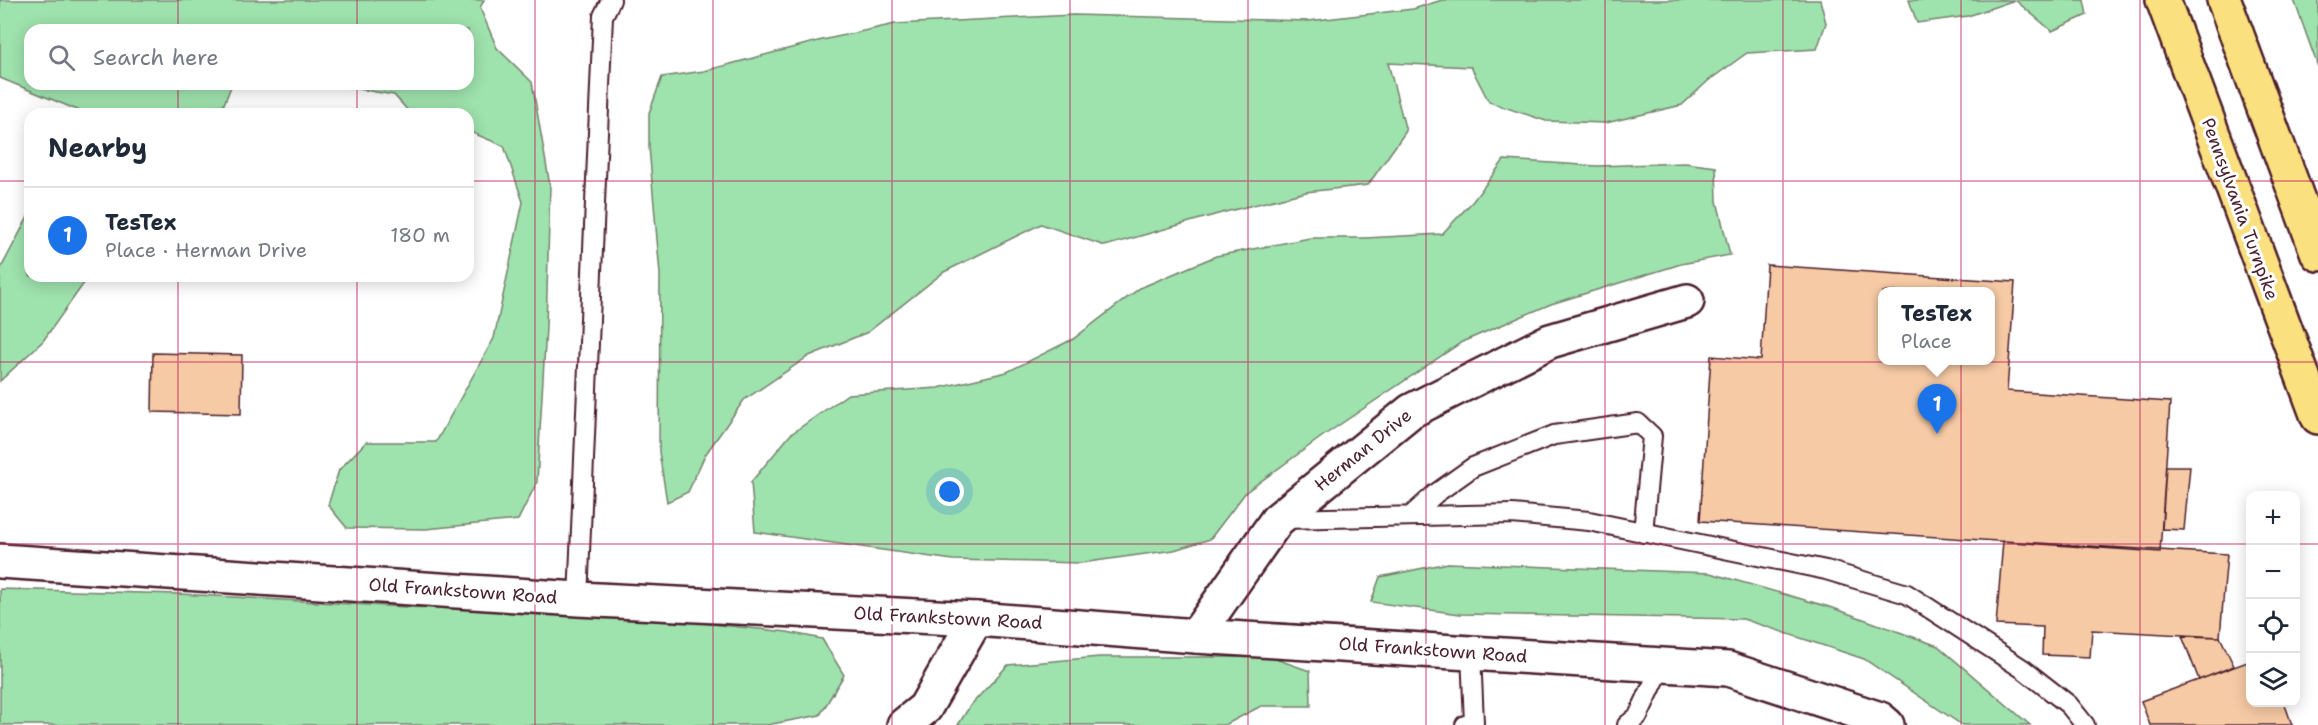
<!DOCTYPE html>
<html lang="en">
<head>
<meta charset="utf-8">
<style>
  body { margin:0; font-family:"Shantell Sans",sans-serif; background:#f6f6f7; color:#1f2937 }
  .controls { position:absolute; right:18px; bottom:18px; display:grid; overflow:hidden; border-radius:12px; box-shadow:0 3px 15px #0003 }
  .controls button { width:54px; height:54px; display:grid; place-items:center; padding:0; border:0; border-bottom:2px solid #e0e1e3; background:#fff; color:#1f2937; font:30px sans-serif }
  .you { position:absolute; left:950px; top:492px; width:21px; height:21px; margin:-15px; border:4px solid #fff; border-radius:50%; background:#1a73e8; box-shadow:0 0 0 9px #1a73e833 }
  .badge { display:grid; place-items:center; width:39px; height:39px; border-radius:50%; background:#1a73e8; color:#fff; font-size:20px; font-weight:700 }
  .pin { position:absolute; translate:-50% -50px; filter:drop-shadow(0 2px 3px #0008) }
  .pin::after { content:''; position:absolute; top:32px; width:21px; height:18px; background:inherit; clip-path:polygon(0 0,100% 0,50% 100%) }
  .popup { position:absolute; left:1878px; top:287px; width:117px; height:78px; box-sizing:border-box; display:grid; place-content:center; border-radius:12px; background:#fff; filter:drop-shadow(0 2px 4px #0005); font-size:20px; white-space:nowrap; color:#747a83 }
  .popup b { font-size:22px; color:#1f2937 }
  .popup::after { content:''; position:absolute; left:50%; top:100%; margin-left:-12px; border:12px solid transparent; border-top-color:#fff }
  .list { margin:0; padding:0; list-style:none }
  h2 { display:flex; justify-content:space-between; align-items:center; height:78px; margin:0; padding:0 24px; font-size:26px }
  h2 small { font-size:20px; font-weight:400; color:#747a83 }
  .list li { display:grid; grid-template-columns:39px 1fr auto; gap:18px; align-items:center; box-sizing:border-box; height:96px; padding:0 24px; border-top:2px solid #e0e1e3 }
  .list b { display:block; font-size:22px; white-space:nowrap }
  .list p { margin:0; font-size:20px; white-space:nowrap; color:#747a83 }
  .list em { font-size:20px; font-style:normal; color:#747a83 }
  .icon { flex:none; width:33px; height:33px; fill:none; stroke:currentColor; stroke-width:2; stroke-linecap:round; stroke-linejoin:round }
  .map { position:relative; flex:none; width:2318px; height:725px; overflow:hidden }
  .search { position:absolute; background:#fff; box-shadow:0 3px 15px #0003; left:24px; top:24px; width:450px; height:66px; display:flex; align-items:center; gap:15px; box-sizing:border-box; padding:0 21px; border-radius:18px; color:#747a83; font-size:22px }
  .panel { position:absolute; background:#fff; box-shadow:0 3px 15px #0003; left:24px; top:108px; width:450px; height:174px; border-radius:18px }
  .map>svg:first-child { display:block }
  .green { fill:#9ee2ad; stroke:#74806c; stroke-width:1.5 }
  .building { fill:#f6caa5; stroke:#4a1f2b; stroke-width:1.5; fill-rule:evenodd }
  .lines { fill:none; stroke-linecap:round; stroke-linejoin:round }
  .lane-casing { stroke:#4a1f2b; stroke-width:22 }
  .street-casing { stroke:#4a1f2b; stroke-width:38 }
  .secondary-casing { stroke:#4a1f2b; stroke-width:38 }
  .highway-casing { stroke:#4a1f2b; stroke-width:38 }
  .lane { stroke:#fff; stroke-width:18 }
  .street { stroke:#fff; stroke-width:33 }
  .secondary { stroke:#fff; stroke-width:33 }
  .highway { stroke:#fbe080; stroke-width:33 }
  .grid { fill:none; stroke:#c2185b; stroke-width:1.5; stroke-opacity:0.55 }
  .labels { text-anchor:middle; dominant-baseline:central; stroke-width:6; stroke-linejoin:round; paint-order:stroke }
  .street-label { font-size:18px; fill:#4a1f2b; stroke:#fff }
</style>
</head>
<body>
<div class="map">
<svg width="2318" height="725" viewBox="0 0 2318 725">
  <rect width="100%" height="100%" fill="#fff"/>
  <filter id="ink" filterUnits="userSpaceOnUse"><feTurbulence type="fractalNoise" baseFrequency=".0167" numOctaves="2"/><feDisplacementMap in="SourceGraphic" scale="12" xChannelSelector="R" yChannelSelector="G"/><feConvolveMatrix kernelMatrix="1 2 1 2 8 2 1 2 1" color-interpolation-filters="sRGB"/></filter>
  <g filter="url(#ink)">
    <path class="green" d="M0,0H484L480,8L497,48L532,82L550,186L546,327L537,482L518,520L426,529L347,528L328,505L339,470L366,442H436L494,338L523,202L504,146L468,131V114H411L394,95L328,84H468V30H30V84H232L220,114H87L0,78Z
      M1442,0H1820L1826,23L1817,49L1747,53L1708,81L1682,105L1606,123L1546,121L1489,102L1471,67L1388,63L1406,131L1368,185L1306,192L1225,212L1105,246L1041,224L944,272L868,332L809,356L744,400L705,455L688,492L667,502L659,452L660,274L649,147V113L662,77L704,71L818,41L895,24L1073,15L1308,21L1413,9Z
      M1909,0H2015L1968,16L1917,23Z
      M2015,0H2084L2087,15L2052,31Z
      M2294,0H2318V67Z
      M1504,160L1597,166L1685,163L1716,167L1717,201L1730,255L1681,264L1551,304L1462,342L1323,436L1246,492L1210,539L1174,550L1081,563L953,560L755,532L751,482L791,434L848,394L938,388L1007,372L1073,339L1140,288L1216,256L1310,238H1365L1442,234L1473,201Z
      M30,213V276H89L43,341L0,381V270Z
      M1448,563L1710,573L1833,608L1938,646L2030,725H1962L1864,659L1743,619L1460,614L1371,602L1380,577Z
      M0,589L179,594L405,607L598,612L787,632L822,639L844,675L820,715L767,725H0Z
      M1099,657H1270L1310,671L1311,706H1261L1225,725H958L970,706L1008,665Z"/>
    <path class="building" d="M1767,265L2015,282L2007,391L2170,402L2160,552L1700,521L1711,356L1761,360ZM1883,292H1991V360H1883Z
      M153,353L242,355L241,414L152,412Z
      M2166,466H2190L2184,530L2162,529Z
      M2003,541L2227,554L2220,637L2092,630L2090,657L2042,655L2043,627L1996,625Z
      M2182,636L2220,637L2234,666L2199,680Z
      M2250,661V702H2284L2292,725H2150L2141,701Z"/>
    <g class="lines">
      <defs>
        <path id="lane" d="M1412,515L1435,494L1473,467L1554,435L1638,423L1652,436L1643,533
          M1282,519L1512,514L1589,521L1826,570L1907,594L2023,669L2069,705L2085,725
          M578,599L603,16L611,0
          M1465,725L1474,723L1471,653
          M1627,725L1638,716L1662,665"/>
        <path id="street" d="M1196,636L1277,520L1411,411L1550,341L1687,301
          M904,725L925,708L976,619"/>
        <path id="secondary" d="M0,561L578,599L976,619L1196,636L1728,669L1880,719L1887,725"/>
        <path id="highway" d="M2163,0L2318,417
          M2224,0L2318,254"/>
      </defs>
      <use href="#lane" class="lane-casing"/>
      <use href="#street" class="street-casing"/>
      <use href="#secondary" class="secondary-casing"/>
      <use href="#highway" class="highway-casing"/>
      <use href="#lane" class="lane"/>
      <use href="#street" class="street"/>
      <use href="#secondary" class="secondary"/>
      <use href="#highway" class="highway"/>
    </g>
  </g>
  <path class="grid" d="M178,0V30M357,0V30M535,0V725M713,0V725M892,0V725M1070,0V725M1248,0V725M1426,0V725M1605,0V725M1783,0V725M1961,0V725M2140,0V725M178,84V114M357,84V114M0,181H30M468,181H2318M178,276V725M357,276V725M0,362H2318M0,544H2250M2296,544H2318"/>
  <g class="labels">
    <g class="street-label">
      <text transform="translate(2240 209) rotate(70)">Pennsylvania Turnpike</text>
      <text transform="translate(1363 450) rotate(-39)">Herman Drive</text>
      <text transform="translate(463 591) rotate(4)">Old Frankstown Road</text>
      <text transform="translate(948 618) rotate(3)">Old Frankstown Road</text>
      <text transform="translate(1433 650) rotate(4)">Old Frankstown Road</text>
    </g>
  </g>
</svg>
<div class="controls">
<button>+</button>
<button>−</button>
<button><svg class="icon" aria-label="locate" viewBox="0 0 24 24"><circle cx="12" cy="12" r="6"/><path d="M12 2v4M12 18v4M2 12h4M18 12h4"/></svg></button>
<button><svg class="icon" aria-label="layers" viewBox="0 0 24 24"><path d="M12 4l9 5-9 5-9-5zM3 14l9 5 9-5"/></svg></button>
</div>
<div class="you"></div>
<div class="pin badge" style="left:1937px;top:434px">1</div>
<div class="popup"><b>TesTex</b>Place</div>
<div class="search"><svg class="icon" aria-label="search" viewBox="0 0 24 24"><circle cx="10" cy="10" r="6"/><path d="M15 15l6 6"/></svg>Search here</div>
<section class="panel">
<h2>Nearby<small></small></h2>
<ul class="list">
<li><span class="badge">1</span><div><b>TesTex</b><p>Place · Herman Drive</p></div><em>180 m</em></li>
</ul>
</section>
</div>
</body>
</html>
